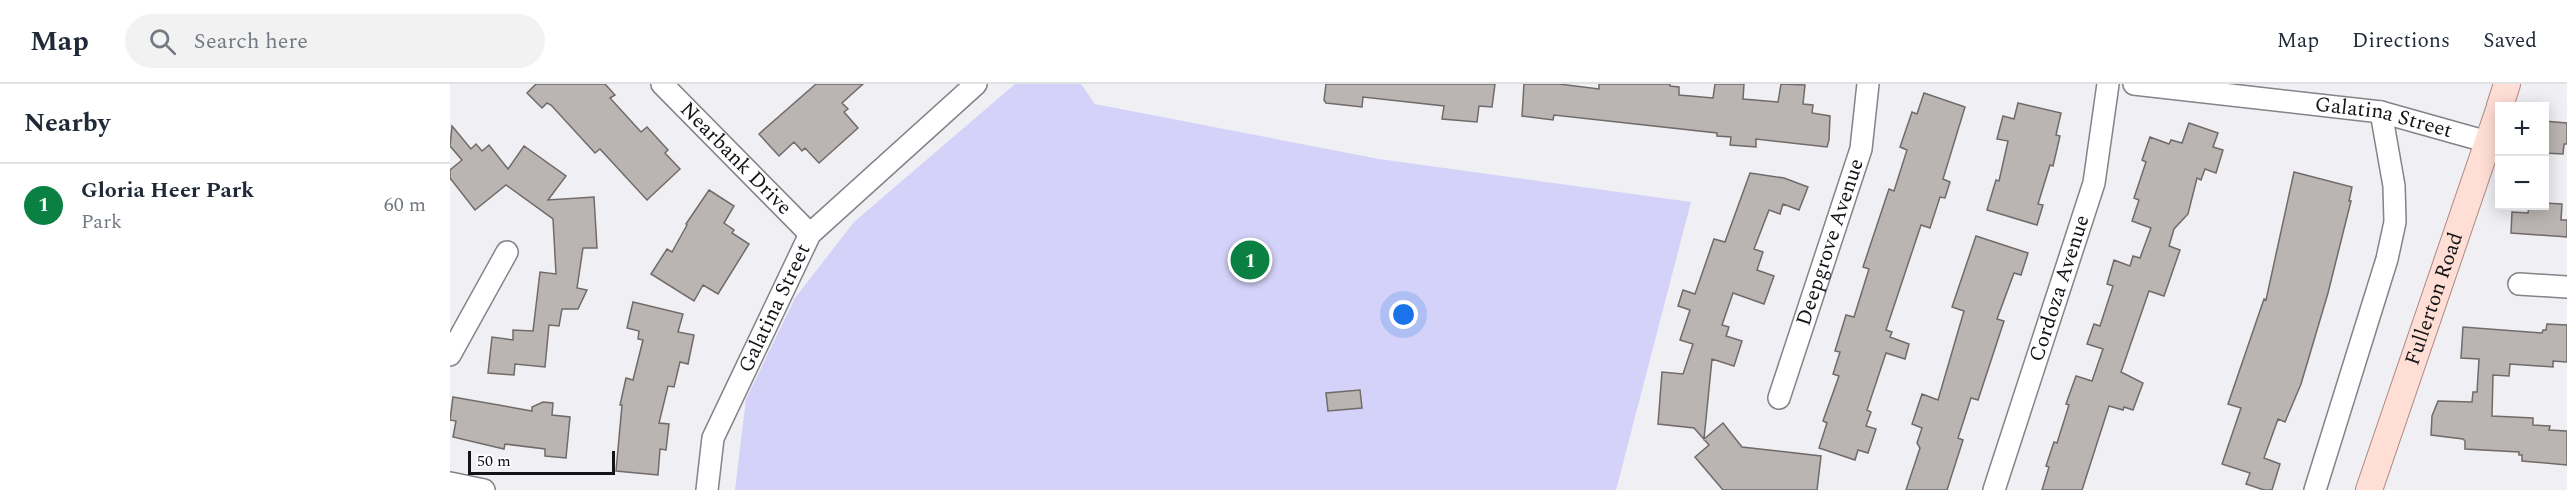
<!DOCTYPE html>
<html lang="en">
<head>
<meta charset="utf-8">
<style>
  body { margin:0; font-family:Spectral,serif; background:#f2f2f3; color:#1f2937 }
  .controls { position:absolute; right:18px; top:18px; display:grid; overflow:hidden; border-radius:0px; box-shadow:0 3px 15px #0003 }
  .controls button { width:54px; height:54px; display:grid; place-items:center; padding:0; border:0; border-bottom:2px solid #e0e1e3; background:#fff; color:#1f2937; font:30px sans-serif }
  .scale { position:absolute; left:18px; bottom:15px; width:147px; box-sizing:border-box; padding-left:6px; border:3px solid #141416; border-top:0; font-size:16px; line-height:21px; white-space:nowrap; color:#141416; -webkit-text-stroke:4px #fdfcff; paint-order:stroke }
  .you { position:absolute; left:954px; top:231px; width:21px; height:21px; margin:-15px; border:4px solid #fff; border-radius:50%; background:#1a73e8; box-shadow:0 0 0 9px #1a73e833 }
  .badge { display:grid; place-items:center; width:39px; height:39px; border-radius:50%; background:#0b8043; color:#fff; font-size:20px; font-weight:700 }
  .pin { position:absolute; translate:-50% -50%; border:3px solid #fff; box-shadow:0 2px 6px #0006 }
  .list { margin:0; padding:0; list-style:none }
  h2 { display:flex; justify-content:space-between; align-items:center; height:78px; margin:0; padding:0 24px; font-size:26px }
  h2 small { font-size:20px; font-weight:400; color:#747a83 }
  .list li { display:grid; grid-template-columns:39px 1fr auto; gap:18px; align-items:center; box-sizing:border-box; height:84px; padding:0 24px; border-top:2px solid #e0e1e3 }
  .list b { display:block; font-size:22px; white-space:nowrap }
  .list p { margin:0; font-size:20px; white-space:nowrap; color:#747a83 }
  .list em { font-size:20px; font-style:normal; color:#747a83 }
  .icon { flex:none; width:33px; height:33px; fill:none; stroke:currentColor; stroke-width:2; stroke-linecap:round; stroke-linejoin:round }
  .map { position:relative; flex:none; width:2117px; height:406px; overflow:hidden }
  header { display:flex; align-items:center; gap:36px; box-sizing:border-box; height:84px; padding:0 30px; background:#fff; border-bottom:2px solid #e0e1e3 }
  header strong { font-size:28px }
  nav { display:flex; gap:33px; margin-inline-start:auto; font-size:21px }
  .search { width:420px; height:54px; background:#f2f2f3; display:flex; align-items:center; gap:15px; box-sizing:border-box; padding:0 21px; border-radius:33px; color:#747a83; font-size:22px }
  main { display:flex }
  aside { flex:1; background:#fff }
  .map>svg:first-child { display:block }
  .green { fill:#d4d2f8 }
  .building { fill:#bab4b2; stroke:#706b69; stroke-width:1.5 }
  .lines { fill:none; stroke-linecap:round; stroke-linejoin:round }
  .minor-casing { stroke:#838388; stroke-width:24 }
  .major-casing { stroke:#ad8981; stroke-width:28 }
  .minor { stroke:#fff; stroke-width:21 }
  .major { stroke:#ffded6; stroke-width:26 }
  .labels { text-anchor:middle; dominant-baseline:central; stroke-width:5; stroke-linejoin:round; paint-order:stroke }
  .street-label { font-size:21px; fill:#141416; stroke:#fdfcff }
</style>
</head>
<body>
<header>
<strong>Map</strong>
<div class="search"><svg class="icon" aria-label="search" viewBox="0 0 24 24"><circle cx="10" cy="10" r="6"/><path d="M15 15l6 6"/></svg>Search here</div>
<nav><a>Map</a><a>Directions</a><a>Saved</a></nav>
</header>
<main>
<aside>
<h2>Nearby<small></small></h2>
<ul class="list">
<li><span class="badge">1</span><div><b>Gloria Heer Park</b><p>Park</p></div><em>60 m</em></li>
</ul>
</aside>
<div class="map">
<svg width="2117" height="406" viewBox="0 0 2117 406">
  <rect width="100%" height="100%" fill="#efeff4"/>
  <path class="green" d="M565,0H631L645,20L929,75L1241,118L1166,406H285L296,315L345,214L404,138Z"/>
  <path class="building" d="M86,0H155L165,11L160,14L191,48L197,43L218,66L215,69L230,85L197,116L150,65L145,69L101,21L97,19L92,24L77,9Z
    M366,0H413L392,19L398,25L394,28L408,44L369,79L355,64L352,67L344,58L329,72L309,50Z
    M876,0H1045L1042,23L1029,22L1027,38L992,35L994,22L913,13L912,23L876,19L874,16Z
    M1074,0H1109L1149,5V0H1220V2L1229,3V11L1263,14L1265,0H1294L1293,15L1328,18L1331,0L1355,1L1353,20L1363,21L1362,29L1380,32L1379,56L1377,63L1306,55V63L1280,61L1281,53L1267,52V49L1104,31L1103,36L1072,32Z
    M1474,9L1515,23L1493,95L1500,98L1495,114L1490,113L1480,144L1471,141L1436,246L1442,248L1440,253L1459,260L1455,275L1436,269L1417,326L1421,328L1416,342L1426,345L1418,369L1408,366L1405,376L1369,364L1377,339L1373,337L1389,292L1383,290L1390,268L1385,267L1396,231L1404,233L1419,185L1413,183L1439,105L1444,107L1457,66L1450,63L1462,28L1467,30Z
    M1568,19L1611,29L1606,51L1610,52L1603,82L1600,81L1588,120L1593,121L1587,141L1537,126L1546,96L1549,97L1558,57L1547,55L1553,32L1564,35Z
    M2094,37L2117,39V60H2114L2113,70L2094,69Z
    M1739,39L1768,49L1763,63L1773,66L1766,89L1755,85L1751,96L1747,94L1738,130L1724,145L1719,162L1730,166L1714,212L1699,207L1671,288L1693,299L1683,326L1674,323L1673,326L1659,322L1632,406H1592L1599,383L1596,382L1604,358L1607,359L1619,321L1616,320L1626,292L1642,297L1653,265L1637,260L1644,240L1650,242L1663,202L1657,200L1664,176L1680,182L1683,172L1690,174L1701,144L1682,137L1689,116L1684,114L1696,78L1692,76L1700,53L1719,60L1721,56L1732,59Z
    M2,42L21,65L26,60L32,67L39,61L58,85L74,62L116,92L98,116L144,113L147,164H133L127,204L137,206L128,225H112L109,242L99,241L95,283L65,280L64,291L38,289L42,253L63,256V246L83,247L90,188L106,190L103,135L56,101L25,126L0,94V86L12,76L0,62Z
    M1844,88L1902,103L1899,117H1901L1878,209L1851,300L1835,338L1828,335L1814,374L1830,380L1822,406H1814L1796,400L1800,389L1772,380L1791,324L1778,320L1814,215L1816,216Z
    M1300,89L1334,94L1358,103L1349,126L1333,120L1330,130L1319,126L1304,165L1313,168L1307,186L1324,192L1314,220L1283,209L1272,241L1279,243L1276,252L1292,257L1284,282L1262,275L1254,355L1273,339L1292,363L1371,372L1367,406H1273L1245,373L1259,361L1244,344L1208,340L1212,288L1233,290L1243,260L1230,256L1240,226L1228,222L1233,206L1245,210L1264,155L1275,158Z
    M259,106L284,122L274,139L284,146L282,149L299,160L268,210L253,201L244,217L201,190L217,165L222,168L237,141L236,140Z
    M2094,119L2112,120L2111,136H2117V153L2061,149L2062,128L2078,129L2079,122H2094Z
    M1526,152L1578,169L1571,191L1564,189L1547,235L1554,237L1528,316L1521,314L1508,354L1513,356L1497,406H1456L1470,364L1467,359L1472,344L1462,340L1472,310L1488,316L1514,227L1502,223Z
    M183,218L233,230L228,248L244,251L238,280L230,278L224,303L218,302L209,339L219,340L216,366L210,365L208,391L166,387L172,321H170L176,294L183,296L193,256L188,255L189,247L177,244Z
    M2097,240L2117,241V278L2103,277V283L2060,280L2059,292L2043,291L2042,332L2083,334V341L2100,342L2099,346L2117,347V381L2072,377V371H2069V368L2015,365V357L2013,355L1981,351L1982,332L1988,317L2022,318L2023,308H2027L2029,275L2011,274L2013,243L2092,249L2093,246H2096Z
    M910,306L912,324L878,327L876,309Z
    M3,313L82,327V323L93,318L103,319L102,331L120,333L116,374L95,372V365L55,360L54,365L3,353L6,337L0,336Z"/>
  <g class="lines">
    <defs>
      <g id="minor">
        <path id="s1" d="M212,0L360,150"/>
        <path id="s2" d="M1684,0L1931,28L2038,58"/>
        <path d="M2069,200L2117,203"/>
        <path d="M0,271L57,168"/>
        <path id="s3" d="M1329,314L1411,65L1418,0"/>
        <path d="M0,399L34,406"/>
        <path id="s4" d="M257,406L263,354L360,150L526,0"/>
        <path id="s5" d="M1544,406L1644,99L1658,0"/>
        <path d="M1865,406L1937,175L1945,138L1944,102L1931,28"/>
      </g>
      <g id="major">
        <path d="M2050,22L2057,0"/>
        <path id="s6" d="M1919,406L2050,23"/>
      </g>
    </defs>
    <use href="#minor" class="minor-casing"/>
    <use href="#major" class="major-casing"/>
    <use href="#minor" class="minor"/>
    <use href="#major" class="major"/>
  </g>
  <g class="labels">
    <g class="street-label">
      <text stroke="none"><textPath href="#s2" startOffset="252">Galatina Street</textPath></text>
      <text stroke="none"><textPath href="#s1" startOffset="105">Nearbank Drive</textPath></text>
      <text stroke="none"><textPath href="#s3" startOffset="164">Deepgrove Avenue</textPath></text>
      <text stroke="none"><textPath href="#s5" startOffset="212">Cordoza Avenue</textPath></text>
      <text stroke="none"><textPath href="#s6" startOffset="202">Fullerton Road</textPath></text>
      <text stroke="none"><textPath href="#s4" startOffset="196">Galatina Street</textPath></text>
    </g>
  </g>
</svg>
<div class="controls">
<button>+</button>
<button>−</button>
</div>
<div class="scale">50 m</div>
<div class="you"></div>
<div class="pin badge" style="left:800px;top:176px">1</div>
</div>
</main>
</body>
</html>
